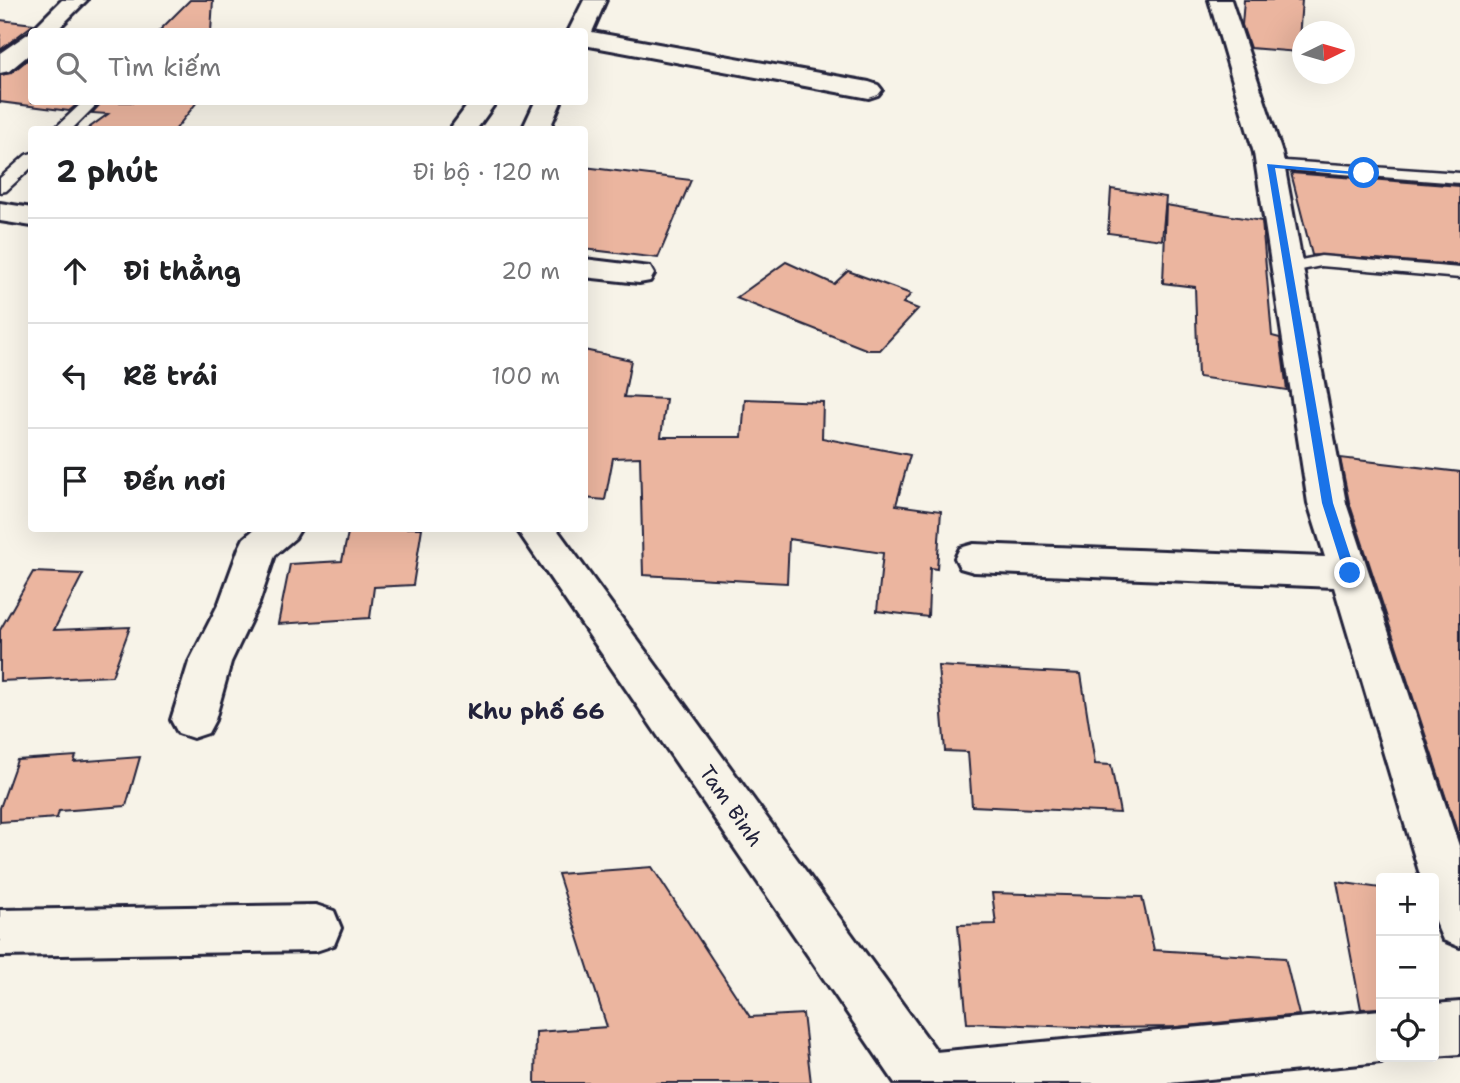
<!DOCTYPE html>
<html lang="vi">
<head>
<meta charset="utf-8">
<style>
  body { margin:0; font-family:"Shantell Sans",sans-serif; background:#f6f6f6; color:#202124 }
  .controls { position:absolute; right:21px; bottom:21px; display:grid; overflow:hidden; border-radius:7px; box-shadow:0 7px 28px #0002 }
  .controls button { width:63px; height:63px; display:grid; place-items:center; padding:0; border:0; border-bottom:2px solid #e0e0e0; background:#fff; color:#202124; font:35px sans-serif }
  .compass { position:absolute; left:1292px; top:21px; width:63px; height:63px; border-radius:50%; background:#fff; box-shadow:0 7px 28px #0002; rotate:85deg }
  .stop { position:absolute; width:21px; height:21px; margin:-16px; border:5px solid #1a73e8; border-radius:50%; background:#fff }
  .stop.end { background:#1a73e8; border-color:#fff; box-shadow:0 2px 7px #0008 }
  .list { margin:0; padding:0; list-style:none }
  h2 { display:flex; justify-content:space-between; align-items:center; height:91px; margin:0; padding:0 28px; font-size:30px }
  h2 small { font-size:23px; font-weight:400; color:#757577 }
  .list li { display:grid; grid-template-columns:46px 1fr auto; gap:21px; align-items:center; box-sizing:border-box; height:105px; padding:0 28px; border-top:2px solid #e0e0e0 }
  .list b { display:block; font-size:26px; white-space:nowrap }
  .list em { font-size:23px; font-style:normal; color:#757577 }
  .icon { flex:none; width:38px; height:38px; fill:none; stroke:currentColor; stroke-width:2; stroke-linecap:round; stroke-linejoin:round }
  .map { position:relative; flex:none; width:1460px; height:1083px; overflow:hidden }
  .search { position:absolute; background:#fff; box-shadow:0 7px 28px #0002; left:28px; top:28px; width:560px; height:77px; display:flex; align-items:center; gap:18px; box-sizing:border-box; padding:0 24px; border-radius:7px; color:#757577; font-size:26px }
  .panel { position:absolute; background:#fff; box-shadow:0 7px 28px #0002; left:28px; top:126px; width:560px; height:406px; border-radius:7px }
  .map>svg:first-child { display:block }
  .building { fill:#ebb59f; stroke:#22223b; stroke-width:2 }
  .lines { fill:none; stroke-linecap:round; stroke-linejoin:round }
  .lane-casing { stroke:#22223b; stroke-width:5 }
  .street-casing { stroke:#22223b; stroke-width:6 }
  .secondary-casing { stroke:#22223b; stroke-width:6 }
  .lane { fill:#f7f3e8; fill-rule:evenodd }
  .street { fill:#f7f3e8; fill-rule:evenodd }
  .secondary { fill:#f7f3e8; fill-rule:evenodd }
  .route { fill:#1a73e8 }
  .labels { text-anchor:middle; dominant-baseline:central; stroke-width:5; stroke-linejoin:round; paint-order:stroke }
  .street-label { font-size:21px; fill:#22223b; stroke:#f7f3e8 }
  .neighbourhood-label { font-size:23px; font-weight:bold; fill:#22223b; stroke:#f7f3e8 }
</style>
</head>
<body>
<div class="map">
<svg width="1460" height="1083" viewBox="0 0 1460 1083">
  <rect width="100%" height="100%" fill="#f7f3e8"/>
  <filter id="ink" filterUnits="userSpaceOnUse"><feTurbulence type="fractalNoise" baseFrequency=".0143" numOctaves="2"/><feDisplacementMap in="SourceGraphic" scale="14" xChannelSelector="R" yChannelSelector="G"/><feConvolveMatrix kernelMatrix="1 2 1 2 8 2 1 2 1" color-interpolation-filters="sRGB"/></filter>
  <g filter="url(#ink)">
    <path class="building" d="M190,0H213L211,32H158Z
      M1244,0H1302L1298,52L1250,48L1242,25Z
      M0,20L34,24L0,50Z
      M32,56V102H80L69,111L0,102V75L11,73Z
      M102,102H101H197L175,130H86L108,114L92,113Z
      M584,167L691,180L658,258L584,249Z
      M1291,173L1460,186V265L1312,255Z
      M1111,189L1166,197L1162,240L1108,233Z
      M1166,205L1262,221L1272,336L1280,338L1287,390L1198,377L1195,287L1163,283Z
      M786,262L834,284L848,271L911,294L903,303L918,309L880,350H868L736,298Z
      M584,350L631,360L624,397L666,399L661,437H742L745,399L823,402L822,438L910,455L896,505L941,511L937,569L930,568L928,617L877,611L883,553L789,539L787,583L643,575L640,457L613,458L605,500L584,498Z
      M1340,458L1460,472V841L1349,502Z
      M349,528H422L413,585L374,587L370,618L278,624L290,564L342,561Z
      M33,572L83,574L54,630L130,627L112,676L0,681V630Z
      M938,666L1081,674L1095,764L1111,765L1120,813L972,806L968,752L945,751Z
      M76,756L74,762L140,757L126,806L59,811L57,818L0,822V808L17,760Z
      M652,867L750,1017L803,1014L811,1083H535L536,1032L607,1027L558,874Z
      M1337,882L1381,888V1008L1361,1009Z
      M992,893L1142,897L1154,950L1285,958L1299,1015L1176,1027L1106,1028L967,1023L958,925L996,924Z"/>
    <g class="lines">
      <defs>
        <path id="lane" d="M83,102H99L71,130H53Z
          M32,153V167L6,191L0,192V178L26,155Z
          M1270,160L1460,173V183L1264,168L1262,165L1264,162Z
          M1321,256L1460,268V278L1321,266L1287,273L1278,268L1281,264Z"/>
        <path id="street" d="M62,0H87L55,32H32V52L9,71L0,73V53L29,33Z
          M584,0H606L592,32L869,82L878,85L882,90L878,95L869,98L584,45V32H568Z
          M1209,0H1231L1282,153L1346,503L1460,849V947L1443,940L1434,919V878H1421L1334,587L974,572L960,568L955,558L960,548L974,544L1325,557L1308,503L1254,153Z
          M470,102H496L476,130H449Z
          M535,102H561L549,130H522Z
          M584,259L650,267L654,274L650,281L639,283L584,277Z
          M256,528H301L295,538L275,555L259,603L231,662L215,720L208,733L193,738L178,733L171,720L189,662L219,603L239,548L244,538Z
          M316,905L334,911L341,928L334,945L316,951L0,956V910Z
          M1460,1002V1054L1434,1056V1004Z
          M1381,1010V1057H1395L1381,1062L1170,1083H899L898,1080L906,1061L925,1053Z"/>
        <path id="secondary" d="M0,203L32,208V226L0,221Z
          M516,528H556L946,1064L954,1083H895Z"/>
      </defs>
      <use href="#lane" class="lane-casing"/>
      <use href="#street" class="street-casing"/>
      <use href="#secondary" class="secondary-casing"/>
      <use href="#lane" class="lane"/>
      <use href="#street" class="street"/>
      <use href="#secondary" class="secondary"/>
    </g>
  </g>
  <path class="route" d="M1267,164L1368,173L1364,175L1275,168L1333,503L1356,573L1350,578L1344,573L1322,503Z"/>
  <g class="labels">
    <g class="street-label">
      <text transform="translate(731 806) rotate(55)">Tam Bình</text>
    </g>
    <g class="neighbourhood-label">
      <text x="536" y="711">Khu phố 66</text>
    </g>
  </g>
</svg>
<div class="controls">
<button>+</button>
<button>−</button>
<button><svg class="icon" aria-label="locate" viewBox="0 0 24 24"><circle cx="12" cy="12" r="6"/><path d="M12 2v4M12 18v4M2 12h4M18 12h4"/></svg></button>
</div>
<svg class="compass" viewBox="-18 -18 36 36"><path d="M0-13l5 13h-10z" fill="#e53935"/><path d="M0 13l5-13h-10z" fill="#757577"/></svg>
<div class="stop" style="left:1364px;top:173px"></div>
<div class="stop end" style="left:1350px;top:573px"></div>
<div class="search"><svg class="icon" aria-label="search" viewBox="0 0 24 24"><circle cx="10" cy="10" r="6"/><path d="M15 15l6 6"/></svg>Tìm kiếm</div>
<section class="panel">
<h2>2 phút<small>Đi bộ · 120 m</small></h2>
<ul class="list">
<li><svg class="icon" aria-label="ahead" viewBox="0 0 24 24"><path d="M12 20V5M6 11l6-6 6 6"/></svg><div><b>Đi thẳng</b></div><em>20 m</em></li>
<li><svg class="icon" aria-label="left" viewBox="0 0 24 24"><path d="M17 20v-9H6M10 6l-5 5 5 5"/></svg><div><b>Rẽ trái</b></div><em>100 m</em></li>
<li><svg class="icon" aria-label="arrive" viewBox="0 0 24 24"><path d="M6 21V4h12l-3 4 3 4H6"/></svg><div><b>Đến nơi</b></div></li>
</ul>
</section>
</div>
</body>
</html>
